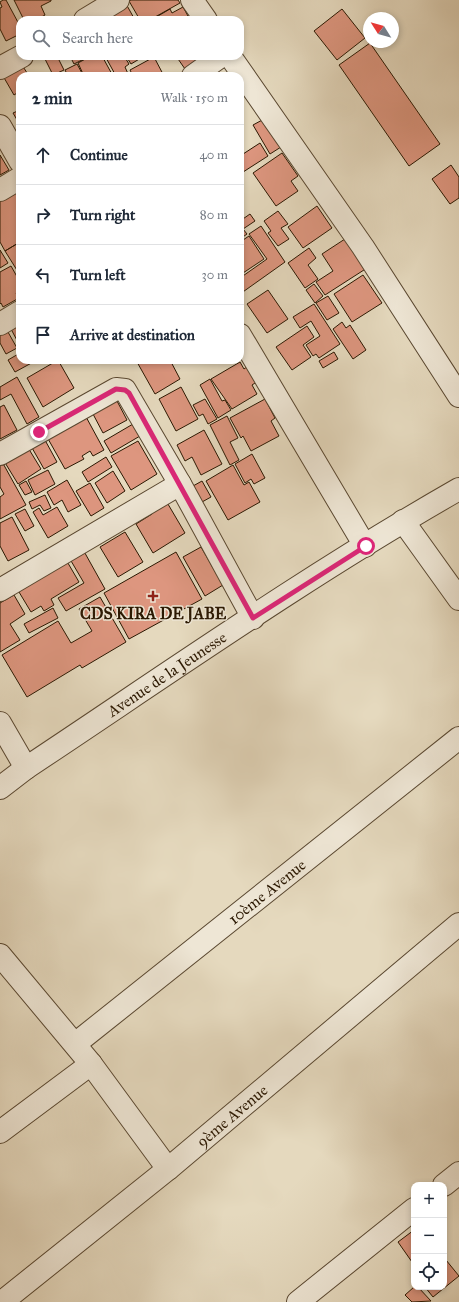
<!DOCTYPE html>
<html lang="en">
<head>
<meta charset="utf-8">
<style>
  body { margin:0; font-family:"IM FELL Great Primer",serif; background:#f6f6f7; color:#1f2937 }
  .controls { position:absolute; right:12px; bottom:12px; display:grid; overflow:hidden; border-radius:8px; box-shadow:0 2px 6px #0003 }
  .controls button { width:36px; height:36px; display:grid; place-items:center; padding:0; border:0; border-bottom:1px solid #e0e1e3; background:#fff; color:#1f2937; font:20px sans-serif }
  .compass { position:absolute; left:363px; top:12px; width:36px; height:36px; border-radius:50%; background:#fff; box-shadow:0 2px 6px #0003; rotate:307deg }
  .stop { position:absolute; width:12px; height:12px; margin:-9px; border:3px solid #db2777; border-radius:50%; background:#fff }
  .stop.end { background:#db2777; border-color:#fff; box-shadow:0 1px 4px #0008 }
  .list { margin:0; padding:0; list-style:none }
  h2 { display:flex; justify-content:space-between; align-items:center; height:52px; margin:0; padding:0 16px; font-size:17px }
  h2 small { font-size:13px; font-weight:400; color:#747a83 }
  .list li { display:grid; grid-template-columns:26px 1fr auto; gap:12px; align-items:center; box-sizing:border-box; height:60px; padding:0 16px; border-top:1px solid #e0e1e3 }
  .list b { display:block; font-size:15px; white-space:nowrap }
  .list em { font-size:13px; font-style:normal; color:#747a83 }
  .icon { flex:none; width:22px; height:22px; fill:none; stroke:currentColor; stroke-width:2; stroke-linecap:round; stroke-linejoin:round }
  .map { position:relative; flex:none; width:459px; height:1302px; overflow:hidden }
  .search { position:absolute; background:#fff; box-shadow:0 2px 6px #0003; left:16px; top:16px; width:228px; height:44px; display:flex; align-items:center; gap:10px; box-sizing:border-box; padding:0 14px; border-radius:12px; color:#747a83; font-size:15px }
  .panel { position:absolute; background:#fff; box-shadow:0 2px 6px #0003; left:16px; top:72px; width:228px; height:292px; border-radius:12px }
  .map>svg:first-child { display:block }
  .building { fill:#dd967f; stroke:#2b1802 }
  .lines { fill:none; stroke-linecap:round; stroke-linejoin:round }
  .minor-casing { stroke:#5a4831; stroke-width:24 }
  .tertiary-casing { stroke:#5a4831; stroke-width:24 }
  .minor { stroke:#eee6d5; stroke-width:22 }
  .tertiary { stroke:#eee6d5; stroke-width:22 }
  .route { stroke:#db2777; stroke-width:5 }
  .poi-dot { fill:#8f2418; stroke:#eee6d5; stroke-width:1.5 }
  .labels { text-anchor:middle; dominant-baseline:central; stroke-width:3; stroke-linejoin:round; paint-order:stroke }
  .poi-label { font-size:16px; font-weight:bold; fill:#2b1802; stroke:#eee6d5 }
  .street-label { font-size:16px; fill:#2b1802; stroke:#eee6d5 }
</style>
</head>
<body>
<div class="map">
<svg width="459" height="1302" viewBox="0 0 459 1302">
  <rect width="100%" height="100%" fill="#e5d9be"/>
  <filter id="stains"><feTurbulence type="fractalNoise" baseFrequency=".005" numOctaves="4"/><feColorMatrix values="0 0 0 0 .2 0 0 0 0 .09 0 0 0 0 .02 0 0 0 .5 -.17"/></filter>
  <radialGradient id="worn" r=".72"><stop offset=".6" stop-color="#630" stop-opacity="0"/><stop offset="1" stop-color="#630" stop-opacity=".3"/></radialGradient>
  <path class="building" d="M3,0H6L20,26V34L6,41L0,29V8L2,7L0,2Z
    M14,0H51V1L41,6L45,15L36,20H24Z
    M131,0H178L180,3L155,17L157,20H140L129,1Z
    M125,2L135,20H93Z
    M183,7L188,16L181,20H160L158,16L170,9L172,13Z
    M342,9L365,38L337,60L314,31Z
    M370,43L440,144L409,166L339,65Z
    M52,56H57L64,70L53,75L45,59Z
    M70,56H90L74,64Z
    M91,56H102L113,76H84L78,63Z
    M105,56H124L129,64L125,67L129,76H116Z
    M126,56H140L141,58L131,64Z
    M176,56H206L185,69Z
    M154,57L164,76H133L130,70Z
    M77,64L83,75L68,76L65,70Z
    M22,65L29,76H20V91L14,95L3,76Z
    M20,110V125L13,113Z
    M264,119L281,147L270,154L253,125Z
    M260,143L268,156L240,174V156Z
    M282,153L298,176L291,181L298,191L276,206L253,173Z
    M0,155L9,170L0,175Z
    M451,165L459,177V198L450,204L432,179Z
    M20,188V242L5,251L0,242V199Z
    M317,206L332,228L303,248L288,227Z
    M278,211L288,224L281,228L289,239L278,246L268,233L271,231L264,221Z
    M250,214L255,221L243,229L247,234L240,239V221Z
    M261,226L285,262L240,294V278L267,259L249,234Z
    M249,236L264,259L240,275V242Z
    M348,237L367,268L325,295L316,282L333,271L322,254Z
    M20,242V275L5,251Z
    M309,248L316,258L308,265L318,279L305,288L288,263Z
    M0,250L8,263L0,268Z
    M11,266L20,282V290L16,293L19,298L3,307L1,303L0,304V272Z
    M363,275L382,303L352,322L334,294Z
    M314,284L323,296L315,303L306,290Z
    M268,290L288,319L267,333L247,304Z
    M328,296L339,313L327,320L316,303Z
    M314,304L340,344L319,358L316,354L313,356L306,345L320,336L311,321L300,328L293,317Z
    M342,322L346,328L350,325L366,350L353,359L333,329Z
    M20,324V346L11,329Z
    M4,325L17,348L6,354L0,343V327Z
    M307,326L314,337L303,345L311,357L292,370L276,347Z
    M334,352L338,359L323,368L319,361Z
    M20,353V360H37L15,372L8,360Z
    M58,360L74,388L43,407L27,378Z
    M142,360H158L159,363L170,360L180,379L155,394L137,362Z
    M240,362L244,369L248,366L258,381L252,385L257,394L232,409L211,379Z
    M17,377L39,417L27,424L11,394L0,400V387Z
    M210,379L222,401L225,400L231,410L218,418L200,385Z
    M181,387L198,419L176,431L159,399Z
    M205,399L217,419L208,424L203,414L199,416L193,405Z
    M265,399L275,418L271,421L279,436L251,451L243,436L241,438L230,418Z
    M117,401L127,420L103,433L93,414Z
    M4,405L17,430L0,439V407Z
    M85,415L104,450L93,456L90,451L82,456L84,459L65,469L47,437Z
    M227,416L238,438L230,442L239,460L230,465L210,425Z
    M133,424L140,436L111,453L104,441Z
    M204,430L222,464L201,475L192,457L185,461L177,445Z
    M40,431L57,462L44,469L27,439Z
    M138,441L157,474L131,490L111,456Z
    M27,446L41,469L18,484L4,461Z
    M252,454L265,478L254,484L251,479L245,483L235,464Z
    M106,457L112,467L88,482L82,472Z
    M0,458L26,505L0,519V497L4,494L0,487Z
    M233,465L244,485L249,482L260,502L228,520L206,481Z
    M48,470L55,484L35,495L28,480Z
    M113,471L125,491L107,503L95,483Z
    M67,480L81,505L68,512L62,500L54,505L47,492Z
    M26,481L32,492L25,495L19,485Z
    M202,481L211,497L202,502L193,486Z
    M90,483L104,508L91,516L76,491Z
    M45,495L51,508L44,511L40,505L32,509L29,502Z
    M165,499L185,533L153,553L136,524L152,514L149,509Z
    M57,507L68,526L48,538L33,512L39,508L43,515Z
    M25,509L34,526L25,531L15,514Z
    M12,517L29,550L8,561L0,546V523Z
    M125,532L143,562L118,577L100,547Z
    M81,546L105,589L66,611L58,598L84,583L67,554Z
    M201,547L223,585L205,596L183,557Z
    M176,552L202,599L129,639L104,593Z
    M65,558L79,582L51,599L54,605L44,611L41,606L31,612L16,587Z
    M14,595L25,614L10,624L20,640L0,652V603Z
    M100,597L126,642L82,668L80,665L27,697L2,655L58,621L71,643L92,631L79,609Z
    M53,608L58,618L29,633L24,624Z
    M414,1230V1260L412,1262L398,1242Z
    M446,1260L459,1276L433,1297L425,1287H444V1261Z
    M414,1287H418L431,1301L412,1302L405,1295Z"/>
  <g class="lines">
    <defs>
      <g id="minor">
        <path d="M192,0L206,20"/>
        <path d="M85,20L118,0"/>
        <path d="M230,56L363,247L459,396"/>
        <path d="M0,68L22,56"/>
        <path d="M193,76L221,56"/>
        <path d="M0,126L20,161"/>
        <path d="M0,190L20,178"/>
        <path d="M0,324L20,312"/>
        <path d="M240,335L365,546"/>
        <path d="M0,454L116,389L125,390L180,484L253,618"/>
        <path d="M403,521L459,599"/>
        <path d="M0,590L180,484"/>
        <path d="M0,723L26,768"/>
        <path d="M0,955L91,1064L168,1169"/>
        <path id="s1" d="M75,1044L459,738"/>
        <path d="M0,1132L91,1064"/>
        <path d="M444,1185L459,1173"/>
        <path id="s2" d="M2,1302L168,1169L459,924"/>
        <path d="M298,1302L414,1209"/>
      </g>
      <g id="tertiary">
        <path id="s3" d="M0,788L26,768C169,673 310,574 459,489"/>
      </g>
    </defs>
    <use href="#minor" class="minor-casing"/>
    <use href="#tertiary" class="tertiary-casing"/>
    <use href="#minor" class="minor"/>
    <use href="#tertiary" class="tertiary"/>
  </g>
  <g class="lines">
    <path class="route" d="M39,432L116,389L125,390L129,393L253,618L366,546"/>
  </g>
  <path class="poi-dot" d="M151 590h4v4h4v4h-4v4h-4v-4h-4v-4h4z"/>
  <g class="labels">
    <g class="poi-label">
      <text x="153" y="613">CDS KIRA DE JABE</text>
    </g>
    <g class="street-label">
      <text stroke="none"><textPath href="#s3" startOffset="202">Avenue de la Jeunesse</textPath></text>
      <text stroke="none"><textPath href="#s1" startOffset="245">10ème Avenue</textPath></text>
      <text stroke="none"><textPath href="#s2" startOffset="296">9ème Avenue</textPath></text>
    </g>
  </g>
  <rect width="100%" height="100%" filter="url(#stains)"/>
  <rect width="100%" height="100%" fill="url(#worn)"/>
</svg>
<div class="controls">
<button>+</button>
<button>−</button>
<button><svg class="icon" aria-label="locate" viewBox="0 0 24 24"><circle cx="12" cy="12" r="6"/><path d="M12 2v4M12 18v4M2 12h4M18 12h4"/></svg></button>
</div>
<svg class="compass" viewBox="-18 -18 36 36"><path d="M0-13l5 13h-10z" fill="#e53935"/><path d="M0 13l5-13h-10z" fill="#747a83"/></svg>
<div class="stop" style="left:366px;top:546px"></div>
<div class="stop end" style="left:39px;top:432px"></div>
<div class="search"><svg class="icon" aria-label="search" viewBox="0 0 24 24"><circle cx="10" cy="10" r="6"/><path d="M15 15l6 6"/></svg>Search here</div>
<section class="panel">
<h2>2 min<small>Walk · 150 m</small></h2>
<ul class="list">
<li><svg class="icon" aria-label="ahead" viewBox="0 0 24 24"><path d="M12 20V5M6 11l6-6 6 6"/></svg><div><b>Continue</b></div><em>40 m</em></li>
<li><svg class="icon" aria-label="right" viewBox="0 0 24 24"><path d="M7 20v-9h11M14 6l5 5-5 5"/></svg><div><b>Turn right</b></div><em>80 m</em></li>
<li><svg class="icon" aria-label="left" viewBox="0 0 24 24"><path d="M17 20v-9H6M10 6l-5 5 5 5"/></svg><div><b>Turn left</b></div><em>30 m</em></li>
<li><svg class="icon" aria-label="arrive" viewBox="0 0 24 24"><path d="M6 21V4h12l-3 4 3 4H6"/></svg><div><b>Arrive at destination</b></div></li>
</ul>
</section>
</div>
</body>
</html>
